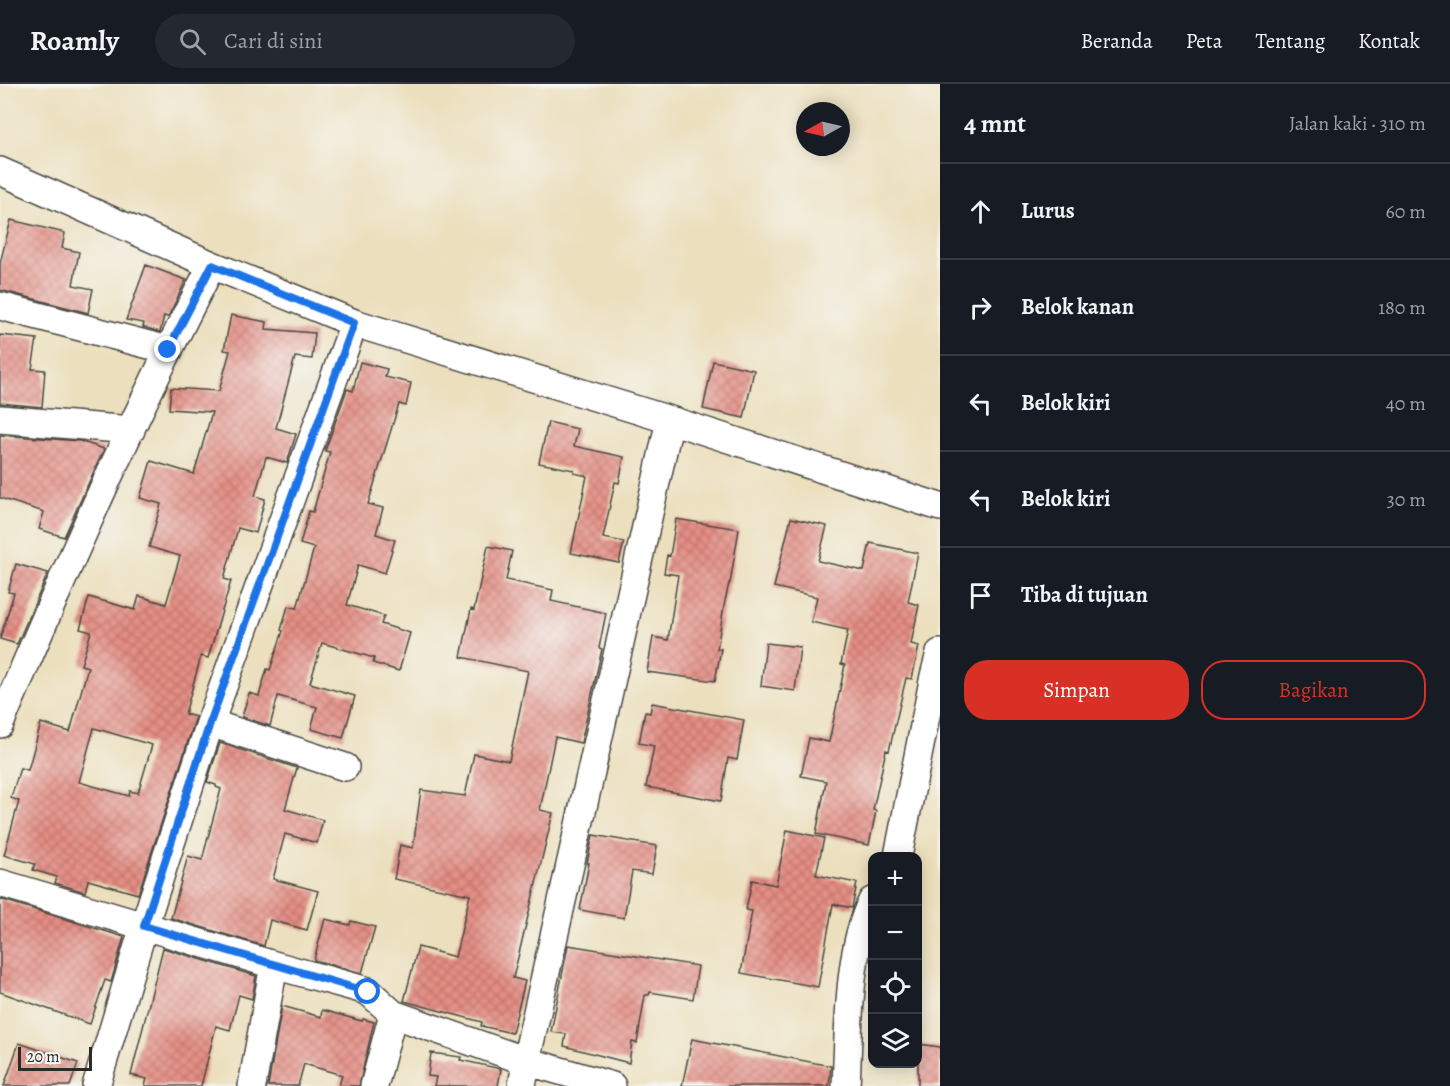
<!DOCTYPE html>
<html lang="id">
<head>
<meta charset="utf-8">
<style>
  body { margin:0; font-family:Alegreya,serif; background:#242831; color:#f1f3f6 }
  .controls { position:absolute; right:18px; bottom:18px; display:grid; overflow:hidden; border-radius:12px; box-shadow:0 3px 15px #0003 }
  .controls button { width:54px; height:54px; display:grid; place-items:center; padding:0; border:0; border-bottom:2px solid #363941; background:#171b24; color:#f1f3f6; font:30px sans-serif }
  .compass { position:absolute; left:796px; top:18px; width:54px; height:54px; border-radius:50%; background:#171b24; box-shadow:0 3px 15px #0003; rotate:262deg }
  .scale { position:absolute; left:18px; bottom:15px; width:74px; box-sizing:border-box; padding-left:6px; border:3px solid #2b2b2b; border-top:0; font-size:16px; line-height:21px; white-space:nowrap; color:#2b2b2b; -webkit-text-stroke:4px #f6f6f2; paint-order:stroke }
  .stop { position:absolute; width:18px; height:18px; margin:-14px; border:4px solid #1a73e8; border-radius:50%; background:#fff }
  .stop.end { background:#1a73e8; border-color:#fff; box-shadow:0 2px 6px #0008 }
  .list { margin:0; padding:0; list-style:none }
  h2 { display:flex; justify-content:space-between; align-items:center; height:78px; margin:0; padding:0 24px; font-size:26px }
  h2 small { font-size:20px; font-weight:400; color:#9ea1a6 }
  .list li { display:grid; grid-template-columns:39px 1fr auto; gap:18px; align-items:center; box-sizing:border-box; height:96px; padding:0 24px; border-top:2px solid #363941 }
  .list b { display:block; font-size:22px; white-space:nowrap }
  .list em { font-size:20px; font-style:normal; color:#9ea1a6 }
  .actions { display:flex; gap:12px; padding:18px 24px }
  .actions a { flex:1; padding:14px 0; border:2px solid #d93025; border-radius:24px; text-align:center; font-size:21px; color:#d93025 }
  .actions .main { background:#d93025; color:#fff }
  .icon { flex:none; width:33px; height:33px; fill:none; stroke:currentColor; stroke-width:2; stroke-linecap:round; stroke-linejoin:round }
  .map { position:relative; flex:none; width:940px; height:1002px; overflow:hidden }
  header { display:flex; align-items:center; gap:36px; box-sizing:border-box; height:84px; padding:0 30px; background:#171b24; border-bottom:2px solid #363941 }
  header strong { font-size:28px }
  nav { display:flex; gap:33px; margin-inline-start:auto; font-size:21px }
  .search { width:420px; height:54px; background:#242831; display:flex; align-items:center; gap:15px; box-sizing:border-box; padding:0 21px; border-radius:33px; color:#9ea1a6; font-size:22px }
  main { display:flex }
  aside { flex:1; background:#171b24 }
  .map>svg:first-child { display:block }
  .building { fill:url(#building-cross-hatch); fill-rule:evenodd }
  .lines { fill:none; stroke-linecap:round; stroke-linejoin:round }
  .minor-casing { stroke:#484641; stroke-width:30 }
  .minor { stroke:#fff; stroke-width:27 }
  .route { stroke:#1a73e8; stroke-width:8 }
</style>
</head>
<body>
<header>
<strong>Roamly</strong>
<div class="search"><svg class="icon" aria-label="search" viewBox="0 0 24 24"><circle cx="10" cy="10" r="6"/><path d="M15 15l6 6"/></svg>Cari di sini</div>
<nav><a>Beranda</a><a>Peta</a><a>Tentang</a><a>Kontak</a></nav>
</header>
<main>
<div class="map">
<svg width="940" height="1002" viewBox="0 0 940 1002">
  <defs>
    <pattern id="building-cross-hatch" width="8" height="8" patternUnits="userSpaceOnUse" patternTransform="scale(1.5)"><rect width="8" height="8" fill="#e58e84"/><path d="M0 0l8 8M0 8l8-8" fill="none" stroke="#ba746c"/></pattern>
  </defs>
  <rect width="100%" height="100%" fill="#f6f6f2"/>
  <filter id="ink" filterUnits="userSpaceOnUse"><feTurbulence type="fractalNoise" baseFrequency=".0167" numOctaves="2"/><feDisplacementMap in="SourceGraphic" scale="12" xChannelSelector="R" yChannelSelector="G"/><feConvolveMatrix kernelMatrix="1 2 1 2 8 2 1 2 1" color-interpolation-filters="sRGB"/></filter>
  <filter id="wash" filterUnits="userSpaceOnUse"><feTurbulence type="fractalNoise" baseFrequency=".008" numOctaves="4" result="noise"/><feDisplacementMap in="SourceGraphic" scale="24" xChannelSelector="R" yChannelSelector="G"/><feGaussianBlur stdDeviation="1.35" result="paint"/><feColorMatrix in="noise" values="0 0 0 0 0 0 0 0 0 0 0 0 0 0 0 0 0 1.4 0 .05"/><feComposite in="paint" operator="in"/></filter>
  <g filter="url(#wash)">
    <rect width="100%" height="100%" fill="#ecdfbd"/>
    <g id="blocks">
      <path class="building" d="M11,136L65,149L62,164L79,168L73,201L93,205L88,229L0,206V179Z
        M146,181L186,196L168,233L164,232L160,248L143,243L144,239L126,236Z
        M231,231L267,238L266,245L315,249L312,275L295,273L276,344L296,350L287,379L266,373L255,412L265,415L256,449L238,444L224,495L231,497L208,574L201,572L185,630L196,633L138,810L88,796L85,808L55,799L57,793L33,786L35,780L4,771L19,717L11,714L20,684L28,686L41,639L70,648L88,583L81,581L91,548L80,545L89,513L135,526L139,512L166,520L180,472L149,463L161,420L140,414L151,377L194,390L212,328L169,325L171,304L219,307L230,267L224,266ZM94,644L152,661L138,709L130,707L129,712L79,698Z
        M0,251L37,255L32,285L45,286L42,323L0,319Z
        M713,277L754,286L744,334L703,325Z
        M360,278L387,285L385,293L411,299L406,322L399,320L368,420L383,424L376,450L395,456L385,489L358,481L347,521L384,532L381,540L410,549L399,587L373,579L374,574L322,559L310,599L355,612L343,654L311,645L317,623L278,612L270,642L242,633L249,609L259,612L267,585L270,586L283,547L281,546L288,522L297,524L314,464L300,460L309,427L313,428L330,368L325,367L347,305L353,307Z
        M548,338L578,345L574,362L624,373L619,399L615,398L603,454L624,458L619,479L571,469L587,392L574,389V386L539,379Z
        M0,351L80,357L104,365L64,453L39,445L44,428L0,414Z
        M791,434L827,442L818,477L864,487L870,459L918,469L908,518L919,521L911,560L919,562L912,595L906,594L889,667L886,666L873,726L876,727L869,761L816,750L826,697L801,692L809,654L829,658L845,581L841,580L848,546L811,538L817,513L774,503Z
        M676,435L739,445L730,499H729L724,522L717,565H721L715,597L647,588L653,553L668,556L678,491L664,489L667,471L670,472Z
        M488,462L512,467L506,496L553,506L551,517L606,529L599,564L602,565L581,659L555,653L540,726L553,729L513,894L525,897L512,949L481,942L482,938L404,917L418,863L455,873L470,811L394,795L400,761L413,764L421,706L465,712L474,670L509,677L528,587L461,573L471,525L474,526Z
        M16,480L48,489L17,560L0,555L14,509L8,508Z
        M766,559L800,563L795,607L761,602Z
        M652,619L744,636L737,676L728,674L721,717L646,703L654,662L639,659L645,628L650,629Z
        M220,659L297,684L285,725L323,736L317,759L285,750L273,795L318,807L307,846L270,836L264,862L171,834L188,772L202,776L221,705L216,703V701L207,698Z
        M787,746L824,754L816,791L857,799L852,824L833,820L818,903L741,889L752,827L746,826L752,796L776,801Z
        M593,751L657,762L652,790L632,787L624,834L580,826L589,779H587Z
        M0,815L124,853L111,898L105,896L90,940L0,908Z
        M325,835L350,841L351,837L375,843L362,889L314,876Z
        M568,861L698,882L693,915L650,908L649,911H645L637,959L632,958L629,979L564,962L566,950L551,948Z
        M163,864L256,892L252,915L239,911L230,946L216,942L201,1002H145L147,995L131,991Z
        M282,922L321,933L322,926L362,937L363,935L374,938L359,1002H339L342,991L304,980L298,1002H268Z
        M692,955L831,982L829,1002H682Z
        M19,959L78,979L70,1002H4Z
        M918,960L940,963V1002H918Z
        M431,969L461,973L460,976L501,985L498,1002H434L436,993L428,992Z"/>
    </g>
  </g>
  <g filter="url(#ink)">
    <use href="#blocks" fill-opacity="0" stroke="#484641" stroke-width="1.5"/>
    <g class="lines">
      <defs>
        <path id="minor" d="M0,87L212,181L354,239L670,336L940,423
          M0,222L168,266
          M0,335L131,346
          M210,639L345,683
          M0,640C66,485 134,330 212,181
          M898,772L934,592L940,569
          M0,799L274,881L368,907L393,930L526,977L612,1002
          M96,1002L144,842L210,639L354,239
          M252,1002L274,881
          M374,1002L393,930
          M522,1002L526,977L670,336
          M846,1002C849,947 847,867 872,817"/>
      </defs>
      <use href="#minor" class="minor-casing"/>
      <use href="#minor" class="minor"/>
    </g>
  </g>
  <g class="lines" filter="url(#ink)">
    <path class="route" d="M168,266L212,181L354,239L210,639L144,842L368,908"/>
  </g>
</svg>
<div class="controls">
<button>+</button>
<button>−</button>
<button><svg class="icon" aria-label="locate" viewBox="0 0 24 24"><circle cx="12" cy="12" r="6"/><path d="M12 2v4M12 18v4M2 12h4M18 12h4"/></svg></button>
<button><svg class="icon" aria-label="layers" viewBox="0 0 24 24"><path d="M12 4l9 5-9 5-9-5zM3 14l9 5 9-5"/></svg></button>
</div>
<svg class="compass" viewBox="-18 -18 36 36"><path d="M0-13l5 13h-10z" fill="#e53935"/><path d="M0 13l5-13h-10z" fill="#9ea1a6"/></svg>
<div class="scale">20 m</div>
<div class="stop" style="left:368px;top:908px"></div>
<div class="stop end" style="left:168px;top:266px"></div>
</div>
<aside>
<h2>4 mnt<small>Jalan kaki · 310 m</small></h2>
<ul class="list">
<li><svg class="icon" aria-label="ahead" viewBox="0 0 24 24"><path d="M12 20V5M6 11l6-6 6 6"/></svg><div><b>Lurus</b></div><em>60 m</em></li>
<li><svg class="icon" aria-label="right" viewBox="0 0 24 24"><path d="M7 20v-9h11M14 6l5 5-5 5"/></svg><div><b>Belok kanan</b></div><em>180 m</em></li>
<li><svg class="icon" aria-label="left" viewBox="0 0 24 24"><path d="M17 20v-9H6M10 6l-5 5 5 5"/></svg><div><b>Belok kiri</b></div><em>40 m</em></li>
<li><svg class="icon" aria-label="left" viewBox="0 0 24 24"><path d="M17 20v-9H6M10 6l-5 5 5 5"/></svg><div><b>Belok kiri</b></div><em>30 m</em></li>
<li><svg class="icon" aria-label="arrive" viewBox="0 0 24 24"><path d="M6 21V4h12l-3 4 3 4H6"/></svg><div><b>Tiba di tujuan</b></div></li>
</ul>
<div class="actions"><a class="main">Simpan</a><a>Bagikan</a></div>
</aside>
</main>
</body>
</html>
